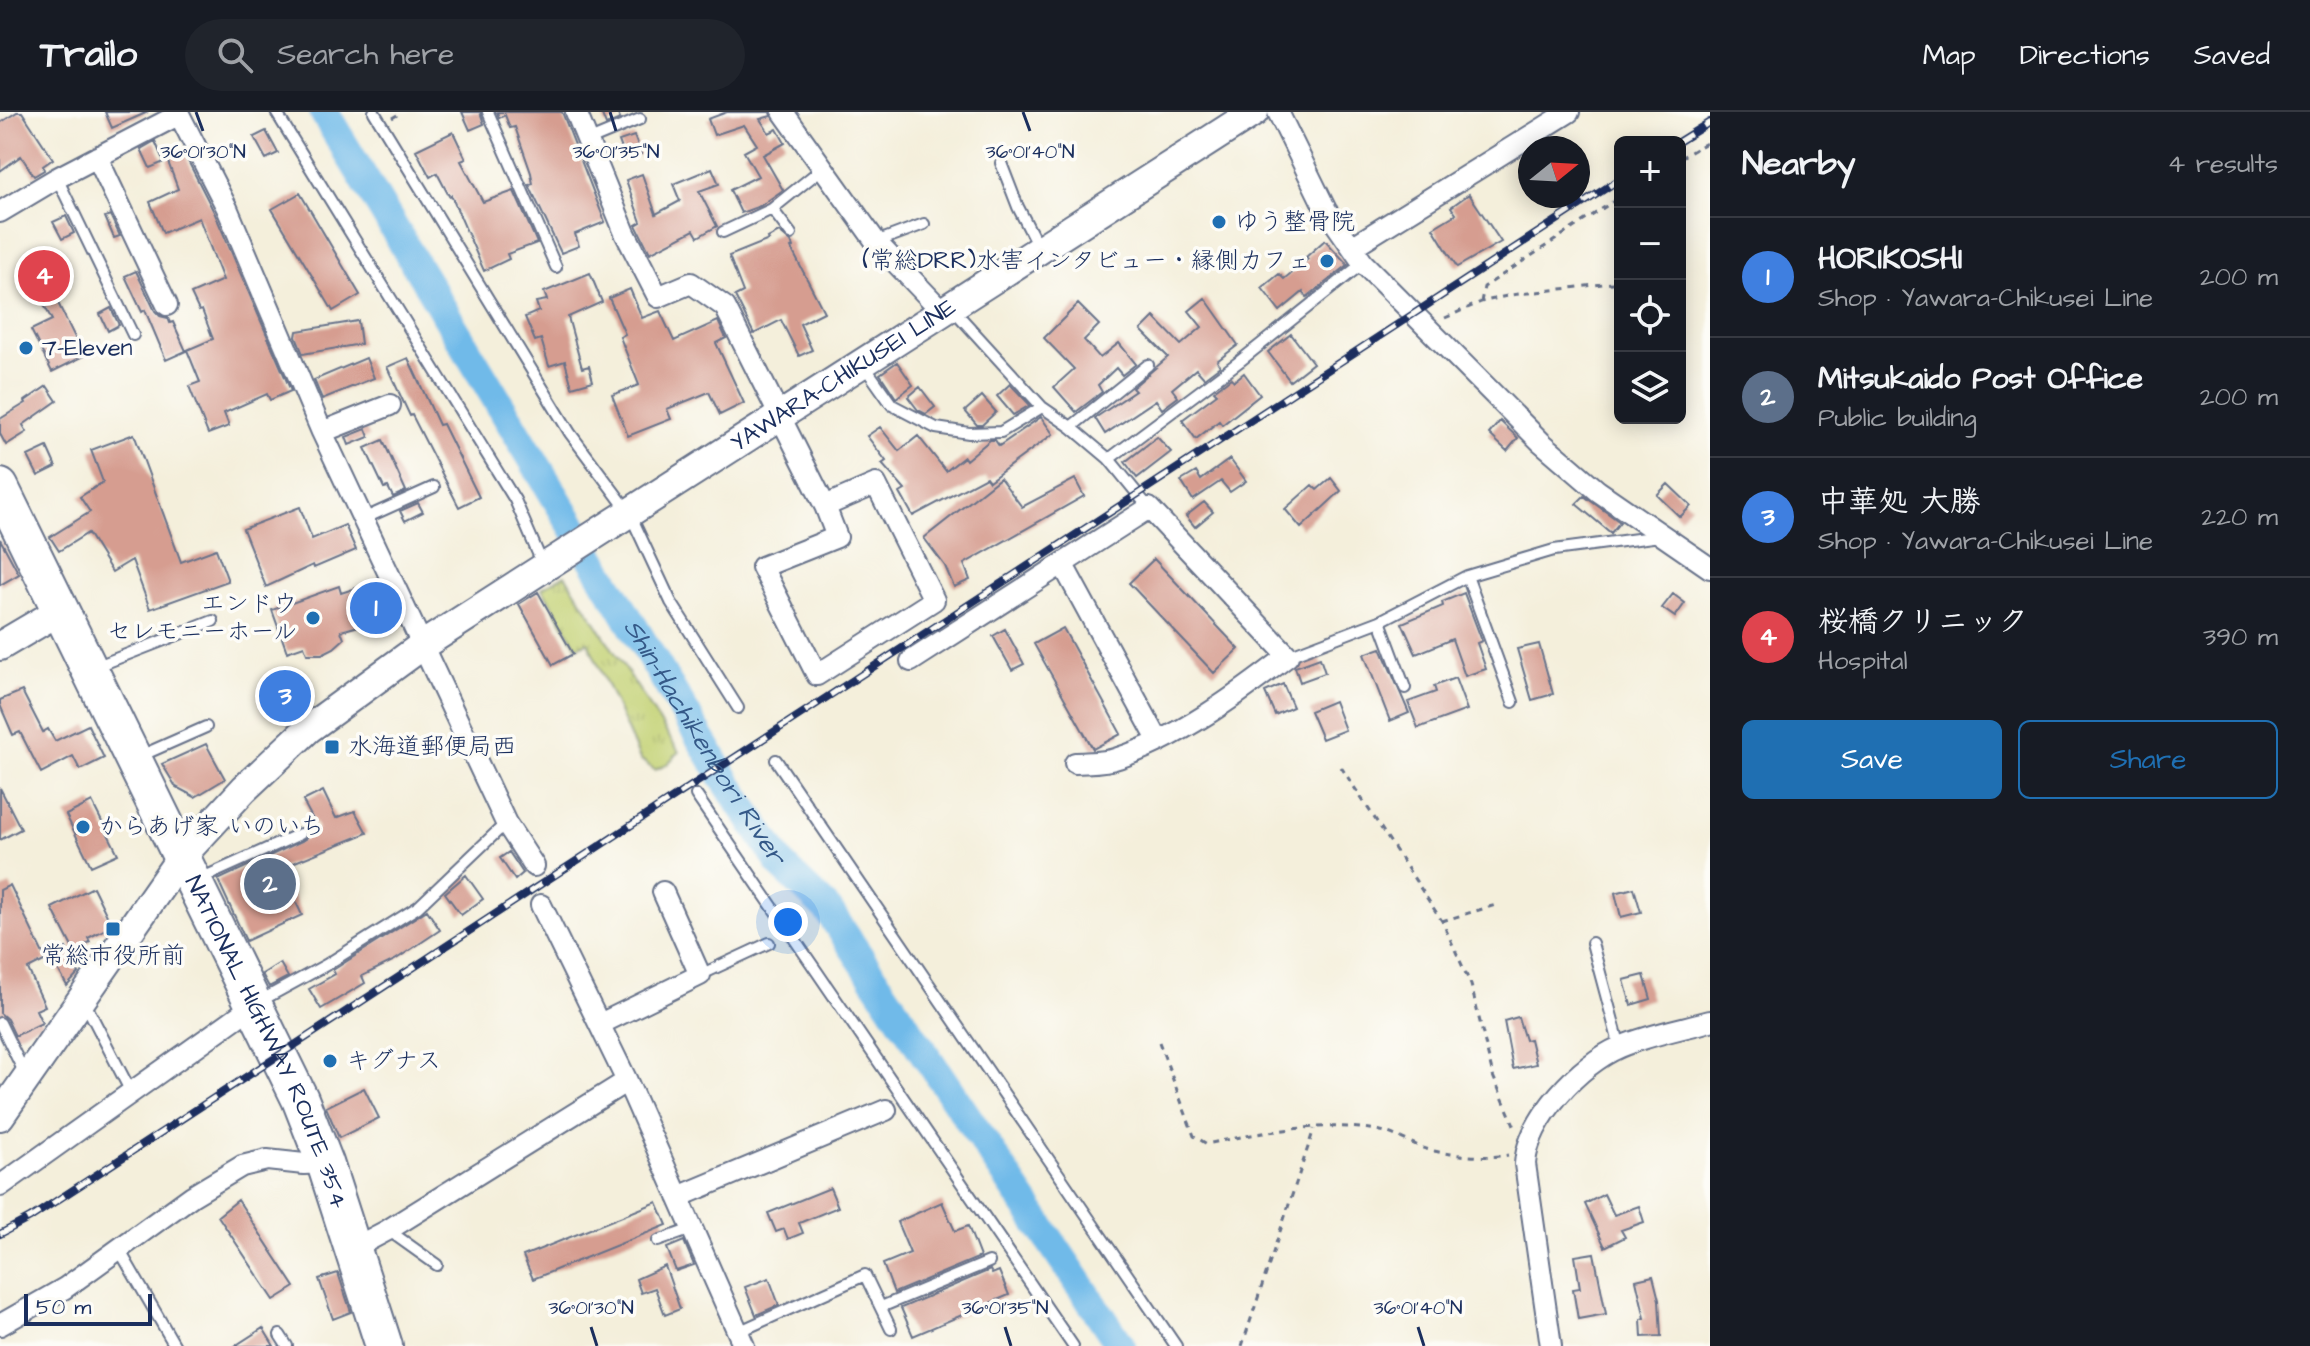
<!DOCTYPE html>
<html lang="en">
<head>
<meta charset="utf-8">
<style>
  body { margin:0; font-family:"Architects Daughter","Klee One",sans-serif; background:#20242c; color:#f1f3f6 }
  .controls { position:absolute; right:24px; top:24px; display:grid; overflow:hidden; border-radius:12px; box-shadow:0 4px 20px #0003 }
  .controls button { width:72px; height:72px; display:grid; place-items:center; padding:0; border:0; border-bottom:2px solid #363941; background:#171b24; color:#f1f3f6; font:40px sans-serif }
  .compass { position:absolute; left:1518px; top:24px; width:72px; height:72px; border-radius:50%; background:#171b24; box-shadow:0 4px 20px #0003; rotate:72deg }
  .scale { position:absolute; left:24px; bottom:20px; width:128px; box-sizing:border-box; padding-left:8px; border:4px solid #1b2f5e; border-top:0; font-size:22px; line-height:28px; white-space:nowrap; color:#1b2f5e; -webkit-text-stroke:6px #fdfcf7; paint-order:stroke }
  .you { position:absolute; left:788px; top:810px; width:28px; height:28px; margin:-20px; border:6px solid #fff; border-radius:50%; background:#1a73e8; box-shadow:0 0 0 12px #1a73e833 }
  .badge { display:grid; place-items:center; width:52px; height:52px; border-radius:50%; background:#1f6fb2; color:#fff; font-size:26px; font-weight:700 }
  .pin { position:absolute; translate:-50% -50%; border:4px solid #fff; box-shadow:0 2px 8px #0006 }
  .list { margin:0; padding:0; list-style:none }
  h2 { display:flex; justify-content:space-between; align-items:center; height:104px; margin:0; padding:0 32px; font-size:34px }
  h2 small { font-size:26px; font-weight:400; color:#9ea1a6 }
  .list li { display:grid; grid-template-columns:52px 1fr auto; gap:24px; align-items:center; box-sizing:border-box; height:120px; padding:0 32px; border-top:2px solid #363941 }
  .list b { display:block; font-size:30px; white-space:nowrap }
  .list p { margin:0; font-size:26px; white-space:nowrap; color:#9ea1a6 }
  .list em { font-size:26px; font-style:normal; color:#9ea1a6 }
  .actions { display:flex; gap:16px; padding:24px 32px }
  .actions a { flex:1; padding:18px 0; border:2px solid #1f6fb2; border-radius:12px; text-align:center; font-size:28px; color:#1f6fb2 }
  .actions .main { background:#1f6fb2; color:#fff }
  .icon { flex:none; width:44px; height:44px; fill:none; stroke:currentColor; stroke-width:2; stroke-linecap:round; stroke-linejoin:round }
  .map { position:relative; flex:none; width:1710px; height:1234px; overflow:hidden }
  header { display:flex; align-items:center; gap:48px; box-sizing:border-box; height:112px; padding:0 40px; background:#171b24; border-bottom:2px solid #363941 }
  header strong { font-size:38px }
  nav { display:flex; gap:44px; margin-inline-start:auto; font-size:28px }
  .search { width:560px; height:72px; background:#20242c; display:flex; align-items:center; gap:20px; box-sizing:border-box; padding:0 28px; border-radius:44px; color:#9ea1a6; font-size:30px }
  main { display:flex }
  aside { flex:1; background:#171b24 }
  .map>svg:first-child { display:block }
  .grass { fill:url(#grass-tufts); stroke:#6f8068; stroke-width:2 }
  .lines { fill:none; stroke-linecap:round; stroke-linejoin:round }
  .river { stroke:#70bae9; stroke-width:30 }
  .building { fill:#d69d90 }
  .lane-casing { stroke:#67728a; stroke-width:14 }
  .street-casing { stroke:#67728a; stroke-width:24 }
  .secondary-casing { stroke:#67728a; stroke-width:32 }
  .highway-casing { stroke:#67728a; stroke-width:40 }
  .path { stroke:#67728a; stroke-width:3; stroke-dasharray:6 6; stroke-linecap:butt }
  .lane { stroke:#fff; stroke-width:10 }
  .street { stroke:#fff; stroke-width:20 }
  .secondary { stroke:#fff; stroke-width:28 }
  .highway { stroke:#fff; stroke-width:36 }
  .rail-casing { stroke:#1b2f5e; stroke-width:8 }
  .rail { stroke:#fdfcf7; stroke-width:5; stroke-dasharray:15; stroke-linecap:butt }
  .ticks { fill:none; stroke:#1b2f5e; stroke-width:3 }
  .poi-dot { fill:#1f6fb2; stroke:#fdfcf7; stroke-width:3 }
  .labels { text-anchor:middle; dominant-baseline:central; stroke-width:7; stroke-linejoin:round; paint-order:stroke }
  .poi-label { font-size:24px; fill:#1b2f5e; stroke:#fdfcf7; text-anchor:start }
  .street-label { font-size:24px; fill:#1b2f5e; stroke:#fdfcf7 }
  .water-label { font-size:26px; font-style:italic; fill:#355988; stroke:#fdfcf7 }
  .ticks-label { font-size:20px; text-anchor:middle; fill:#1b2f5e; stroke:#fdfcf7; stroke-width:7; stroke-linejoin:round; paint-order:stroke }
</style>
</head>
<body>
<header>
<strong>Trailo</strong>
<div class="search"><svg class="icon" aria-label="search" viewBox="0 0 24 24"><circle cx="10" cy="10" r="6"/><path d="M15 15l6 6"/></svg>Search here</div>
<nav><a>Map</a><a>Directions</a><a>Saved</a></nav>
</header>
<main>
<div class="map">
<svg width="1710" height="1234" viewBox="0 0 1710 1234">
  <defs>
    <pattern id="grass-tufts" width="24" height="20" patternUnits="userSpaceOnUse" patternTransform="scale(2)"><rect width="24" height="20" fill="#c3d173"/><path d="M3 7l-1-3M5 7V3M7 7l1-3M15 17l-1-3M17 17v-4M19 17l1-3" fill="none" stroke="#a7b466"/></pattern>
  </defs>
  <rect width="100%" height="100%" fill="#fdfcf7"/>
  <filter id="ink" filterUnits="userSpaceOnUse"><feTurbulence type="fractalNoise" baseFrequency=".0125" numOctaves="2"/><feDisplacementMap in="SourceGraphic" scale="16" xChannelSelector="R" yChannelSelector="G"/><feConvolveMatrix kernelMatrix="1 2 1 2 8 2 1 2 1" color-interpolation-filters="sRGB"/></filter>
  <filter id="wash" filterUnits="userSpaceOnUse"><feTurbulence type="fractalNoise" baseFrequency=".006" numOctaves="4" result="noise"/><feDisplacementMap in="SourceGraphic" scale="32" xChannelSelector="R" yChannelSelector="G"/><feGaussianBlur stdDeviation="1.8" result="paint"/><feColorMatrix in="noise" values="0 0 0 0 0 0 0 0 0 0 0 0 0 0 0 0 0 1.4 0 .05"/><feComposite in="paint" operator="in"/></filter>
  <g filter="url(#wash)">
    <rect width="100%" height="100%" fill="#f4efdb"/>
    <path class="grass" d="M565,463L679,640L666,653L655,658L640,647L588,530L577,535L542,476Z"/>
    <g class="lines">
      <path class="river" id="s1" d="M324,0L726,669L783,755L828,798L1121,1234"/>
    </g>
    <g id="blocks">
      <path class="building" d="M17,0H22L53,47L43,54L44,58L34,64L21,44L0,59V11Z
        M105,0H148L112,16Z
        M462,0H480L484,12L470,18Z
        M497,0H562L605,110L575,122L579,134L561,141L529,73L533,72L531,61L515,15L510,16L505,3L499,6Z
        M601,0H617L620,7L606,13Z
        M727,0H770L771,4L760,7L769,21L777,17L785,31L763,43L783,78L760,94L741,101L730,78L758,64L744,40L757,33L744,13L714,23L708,7Z
        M266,19L278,41L266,47L254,25Z
        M453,20L466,47L461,49L483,90L514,79L537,131L507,142L509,147L484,159L451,83L449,84L437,61L430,65L416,38Z
        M634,24L641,42L626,48L619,29Z
        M155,29L164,50L150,56L141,37Z
        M184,41L215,102L291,279L270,288L267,282L224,301L229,314L208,322L189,274L200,270L187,238L213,227L202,198L199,199L191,182L223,168L199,106L163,121L150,90L178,77L167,47Z
        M712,56L719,72L699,79L717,114L698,125L694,118L650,141L636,113L641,110L626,68L642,62L656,102L680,89L673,72Z
        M300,81L360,183L333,199L272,97Z
        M1469,82L1501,130L1457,155L1433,116L1456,102L1451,95Z
        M110,103L120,124L114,126L105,105Z
        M66,104L74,121L62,127L53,110Z
        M779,120L791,130L793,135L791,136L824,200L800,212L812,238L799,244L781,208L754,222L735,184L743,180L729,144L769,128L768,126Z
        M1325,128L1348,153L1307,185L1303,180L1280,199L1262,176L1279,162L1284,167L1308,147L1306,145Z
        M47,147L63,178L54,183L84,244L52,260L31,218L52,208L26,159Z
        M136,159L155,199L160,204L168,206L170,211L173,210L186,239L166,248L145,198L142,200L125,164Z
        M590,161L602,190L568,205L582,256L589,254L593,269L572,275L565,249L549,254L541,227L535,229L525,205L539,199L536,190L547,188L544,180Z
        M630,177L642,206L660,199L674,229L718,209L726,226L716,231L744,291L720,303L709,280L667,297L671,307L628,324L612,283L639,273L620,225L625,222L609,186Z
        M1205,186L1238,233L1217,249L1220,254L1204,266L1196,257L1172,277L1178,285L1162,297L1156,288L1105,322L1095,306L1135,279L1132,276L1168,245L1141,218L1154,205L1181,233L1202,215L1189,199Z
        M1078,192L1099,213L1084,228L1100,246L1119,231L1136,252L1122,263L1116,256L1098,273L1102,280L1076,300L1054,275L1074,257L1044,226Z
        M111,196L119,213L108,219L100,202Z
        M358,209L361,232L303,242L296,225L297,219Z
        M1291,222L1313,251L1290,269L1268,240Z
        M366,246L374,266L322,287L314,268Z
        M408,246L439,313L443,312L479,385L459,395L412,303L410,304L387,255Z
        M897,250L913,273L896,286L880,262Z
        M1244,261L1260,283L1222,313L1219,309L1196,327L1182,308L1217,282L1214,279L1231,266L1234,269Z
        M1010,272L1030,293L1013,303L997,284Z
        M47,274L57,289L23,313L27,320L6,333L0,322V307L26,291L25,289Z
        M920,275L935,295L926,302L918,298L908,285Z
        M982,284L996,300L982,313H977L965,299Z
        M1041,305L1053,322L989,369L986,365L913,404L900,381L905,378L882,352L886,349L867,324L880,315L899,339L918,324L946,359L964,345L966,348L990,328H995L999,334Z
        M1500,309L1518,326L1507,339L1489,322Z
        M366,317L369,325L349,333L346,325Z
        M134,322L181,450L216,437L228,469L150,497L132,448L112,460L88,421L59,439L50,425L90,400L80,385L103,370L91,338Z
        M1157,325L1171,340L1137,366L1125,350Z
        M383,328L406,379L393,385L388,375L384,376L365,336Z
        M47,335L56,355L38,364L28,344Z
        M1230,347L1246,369L1230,380L1221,369L1193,388L1181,369L1196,360L1201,368Z
        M1000,366L1022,395L1075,367L1084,384L964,452L970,468L954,475L945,454L924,426Z
        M1331,366L1341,379L1301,416L1285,397L1312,373L1317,378Z
        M1668,372L1691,394L1680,405L1657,383Z
        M1584,384L1620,410L1611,421L1576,392Z
        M1204,390L1213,400L1195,415L1186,404Z
        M418,391L423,400L405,409L400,399Z
        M300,395L312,427L345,413L356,438L314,456L313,453L266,475L243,417Z
        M0,427L19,462L0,473Z
        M1154,447L1239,537L1214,561L1129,471Z
        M378,469L394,504L341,519L344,527L334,536L322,542H307L304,534L287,540L272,498L339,474L341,481Z
        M538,480L573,542L553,553L519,492Z
        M1464,481L1482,529L1477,531L1486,557L1465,564L1452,527L1416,542L1402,511L1443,494L1442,490Z
        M1673,482L1685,491L1675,505L1662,496Z
        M1063,516L1121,622L1093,637L1034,532Z
        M1005,517L1024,552L1012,558L993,524Z
        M1539,532L1553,582L1532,588L1517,537Z
        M1381,536L1409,601L1390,609L1364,542Z
        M1320,546L1325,561L1300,570L1295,555Z
        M1455,566L1467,598L1418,616L1408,590L1436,580L1434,574Z
        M1283,572L1293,595L1275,603L1265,580Z
        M22,579L43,620L48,617L55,629L88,613L104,646L80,658L73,644L41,661L20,620L13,623L0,593V588Z
        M1334,589L1345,618L1322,627L1310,599Z
        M206,632L225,667L195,685L176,675L162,652Z
        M0,676L21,717L0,728Z
        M323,679L336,706L355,699L367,721L280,756L302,803L246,829L218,768L306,727L308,722L318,717L303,689Z
        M92,690L118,742L91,754L66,703Z
        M509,740L523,761L515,768L500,746Z
        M466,763L483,787L461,803L445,781Z
        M10,773L46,848L28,857L45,894L36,898L42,911L15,924L7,907L0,901V778Z
        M93,775L112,814L88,826L90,830L74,839L52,796Z
        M1634,776L1641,800L1621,805L1615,781Z
        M427,798L440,818L395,848L362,864L365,871L321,897L309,877L335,862L333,858Z
        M66,836L79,861L67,874L51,844Z
        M280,851L288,865L269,875L262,862Z
        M1644,863L1651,887L1631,893L1624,868Z
        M1518,905L1525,928L1530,927L1536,952L1513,957L1504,909Z
        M364,976L379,1006L339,1026L326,995Z
        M830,1076L838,1095L799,1111L803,1121L788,1127L784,1117L776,1120L768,1101Z
        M1604,1082L1614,1103L1639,1094L1644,1110L1621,1118L1625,1125L1605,1135L1585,1092Z
        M238,1088L295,1175L274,1188L218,1104Z
        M657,1090L667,1113L533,1167L523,1144Z
        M942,1090L955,1119L968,1114L980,1145L894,1181L883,1152L910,1141L897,1110Z
        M684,1129L694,1153L676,1159L667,1136Z
        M1594,1141L1606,1202L1578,1207L1573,1177L1580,1176L1575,1144Z
        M665,1154L680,1197L665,1203L655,1176L641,1181L636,1167Z
        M990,1158L992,1162L999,1159L1009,1183L913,1224L901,1196Z
        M338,1161L351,1200L333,1207L319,1167Z
        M1653,1164L1659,1188L1661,1224L1642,1225L1641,1207L1645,1206L1636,1168Z
        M769,1166L779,1193L756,1203L745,1175Z
        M263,1216L274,1234H235Z"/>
    </g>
  </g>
  <g filter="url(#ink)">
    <use href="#blocks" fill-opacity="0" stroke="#67728a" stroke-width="2"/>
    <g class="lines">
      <defs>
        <path id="lane" d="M276,0L515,388L543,453
          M374,0L570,321L629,400L671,490L738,596
          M488,0L556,155
          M587,29L640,7
          M1001,51L1018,95L1039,136
          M57,66L133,223
          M772,97L791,122
          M723,120L772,97L824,55
          M876,130L924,112
          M951,195L1042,295L1071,315L1109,347L1149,396
          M863,252L892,293L936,316L969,321L1001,320L1042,295
          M1071,315L1148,253
          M1109,347L1240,249L1363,151
          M363,407L434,375
          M1467,464L1513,590
          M1380,509L1405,576
          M1288,544L1380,509L1467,464L1554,438L1660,424
          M95,555L213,509
          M138,645L206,615
          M776,648L1176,1234
          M696,683L1073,1234
          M200,767L300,722
          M1592,831L1620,935
          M700,863L769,831
          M260,889L326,853L418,795L506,711
          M85,891L131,980
          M0,911L26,964
          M388,1118L437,1153
          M658,1129L692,1117
          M120,1139L175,1234
          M881,1195L989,1150
          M738,1220L865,1163L891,1217
          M280,1223L287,1234"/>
        <path id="street" d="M174,0L176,4L179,2L227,96L322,320L506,711L534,754
          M576,0L625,121L658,185L691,171L725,195L825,394L837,425L762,455L817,563L934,488L876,372L825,394
          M783,0L876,130L942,199
          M1278,0L1326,98L1363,151L1541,330L1598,379L1710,456
          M97,45L167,193
          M0,100L57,66L176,4
          M1352,135L1569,0
          M322,320L390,293
          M1063,453L1158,628
          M911,549L1149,396L1288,544C1239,582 1178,627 1118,646C1105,651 1089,650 1075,651
          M541,793L627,969L744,1234
          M600,912L700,863L663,780
          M0,1074L254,893
          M678,1085L886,998
          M354,1136L388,1118L627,969
          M0,1213L65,1176L192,1084L242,1054L267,1048L304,1052L325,1051
          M1551,1234L1525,1052C1528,1007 1580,952 1620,935C1648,923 1681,917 1710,909"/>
        <g id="secondary">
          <path d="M0,534L61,498"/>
          <path id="s2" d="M0,1004L182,744L244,677L308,617L423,533L1254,0"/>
        </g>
        <g id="highway">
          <path id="s3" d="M0,375L300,987L325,1051L384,1234"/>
        </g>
      </defs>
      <use href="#lane" class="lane-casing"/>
      <use href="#street" class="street-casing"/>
      <use href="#secondary" class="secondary-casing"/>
      <use href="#highway" class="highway-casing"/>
      <path class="path" d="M392,6L402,0
        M1680,46L1710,29
        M1481,190L1484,175L1620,85
        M1445,206L1481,190L1511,183L1620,170
        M1341,655L1442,809L1471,873L1493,964L1515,1015
        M1442,809L1499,792
        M1159,930L1194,1024L1207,1032C1262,1020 1320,1009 1377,1018C1393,1021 1408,1030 1423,1036C1444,1043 1487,1047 1508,1043
        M1242,1234L1314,1017"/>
      <use href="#lane" class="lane"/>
      <use href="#street" class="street"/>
      <use href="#secondary" class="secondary"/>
      <use href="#highway" class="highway"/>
      <defs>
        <path id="rail" d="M1678,30L1710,10
          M0,1122L30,1106L1620,67"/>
      </defs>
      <use href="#rail" class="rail-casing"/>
      <use href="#rail" class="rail"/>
    </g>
  </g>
  <path class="ticks" d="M196,0L203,19M610,0L616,19M1023,0L1030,19M591,1215L597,1234M1005,1215L1011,1234M1418,1215L1424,1234"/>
  <g class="poi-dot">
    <circle cx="1219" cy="110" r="8"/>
    <circle cx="1327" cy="149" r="8"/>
    <circle cx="26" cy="236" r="8"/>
    <circle cx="313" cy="506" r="8"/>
    <rect x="324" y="627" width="16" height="16" rx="4"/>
    <circle cx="83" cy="715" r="8"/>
    <rect x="105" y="809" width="16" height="16" rx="4"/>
    <circle cx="330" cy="949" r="8"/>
  </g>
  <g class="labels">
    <g class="poi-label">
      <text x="1235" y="110">ゆう整骨院</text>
      <text x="1311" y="149" text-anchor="end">(常総DRR)水害インタビュー・縁側カフェ</text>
      <text x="42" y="236">7-Eleven</text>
      <text x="297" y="492" text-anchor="end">エンドウ<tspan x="297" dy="28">セレモニーホール</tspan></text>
      <text x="348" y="635">水海道郵便局西</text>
      <text x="99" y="715">からあげ家 いのいち</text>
      <text x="113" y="844" text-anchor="middle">常総市役所前</text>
      <text x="346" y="949">キグナス</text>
    </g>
    <g class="street-label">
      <text stroke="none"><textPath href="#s2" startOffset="1138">YAWARA-CHIKUSEI LINE</textPath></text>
      <text stroke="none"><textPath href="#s3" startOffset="616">NATIONAL HIGHWAY ROUTE 354</textPath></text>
    </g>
    <g class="water-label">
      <text stroke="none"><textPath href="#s1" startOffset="736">Shin-Hachikenbori River</textPath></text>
    </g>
  </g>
  <g class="ticks-label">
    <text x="203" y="46">36°01'30"N</text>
    <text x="616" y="46">36°01'35"N</text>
    <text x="1030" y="46">36°01'40"N</text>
    <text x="591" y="1202">36°01'30"N</text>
    <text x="1005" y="1202">36°01'35"N</text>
    <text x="1418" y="1202">36°01'40"N</text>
  </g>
</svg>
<div class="controls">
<button>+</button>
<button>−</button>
<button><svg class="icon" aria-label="locate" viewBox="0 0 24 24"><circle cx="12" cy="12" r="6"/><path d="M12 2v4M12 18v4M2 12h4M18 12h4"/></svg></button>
<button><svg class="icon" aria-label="layers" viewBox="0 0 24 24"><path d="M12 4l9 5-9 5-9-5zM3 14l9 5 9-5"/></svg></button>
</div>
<svg class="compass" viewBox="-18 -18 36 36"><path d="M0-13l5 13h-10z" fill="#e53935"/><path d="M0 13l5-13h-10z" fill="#9ea1a6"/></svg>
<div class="scale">50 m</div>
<div class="you"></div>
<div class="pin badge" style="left:376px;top:496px;background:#3f7fe0">1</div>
<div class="pin badge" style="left:270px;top:772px;background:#5c6f8a">2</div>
<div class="pin badge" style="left:285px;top:584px;background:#3f7fe0">3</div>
<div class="pin badge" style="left:44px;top:164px;background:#e0444e">4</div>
</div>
<aside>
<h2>Nearby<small>4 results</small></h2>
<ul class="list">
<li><span class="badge" style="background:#3f7fe0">1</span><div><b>HORIKOSHI</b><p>Shop · Yawara-Chikusei Line</p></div><em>200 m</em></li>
<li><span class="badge" style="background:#5c6f8a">2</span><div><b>Mitsukaido Post Office</b><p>Public building</p></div><em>200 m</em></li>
<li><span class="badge" style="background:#3f7fe0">3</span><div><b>中華処 大勝</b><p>Shop · Yawara-Chikusei Line</p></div><em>220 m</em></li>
<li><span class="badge" style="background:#e0444e">4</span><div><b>桜橋クリニック</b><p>Hospital</p></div><em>390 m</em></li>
</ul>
<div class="actions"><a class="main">Save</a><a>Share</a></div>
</aside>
</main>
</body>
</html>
